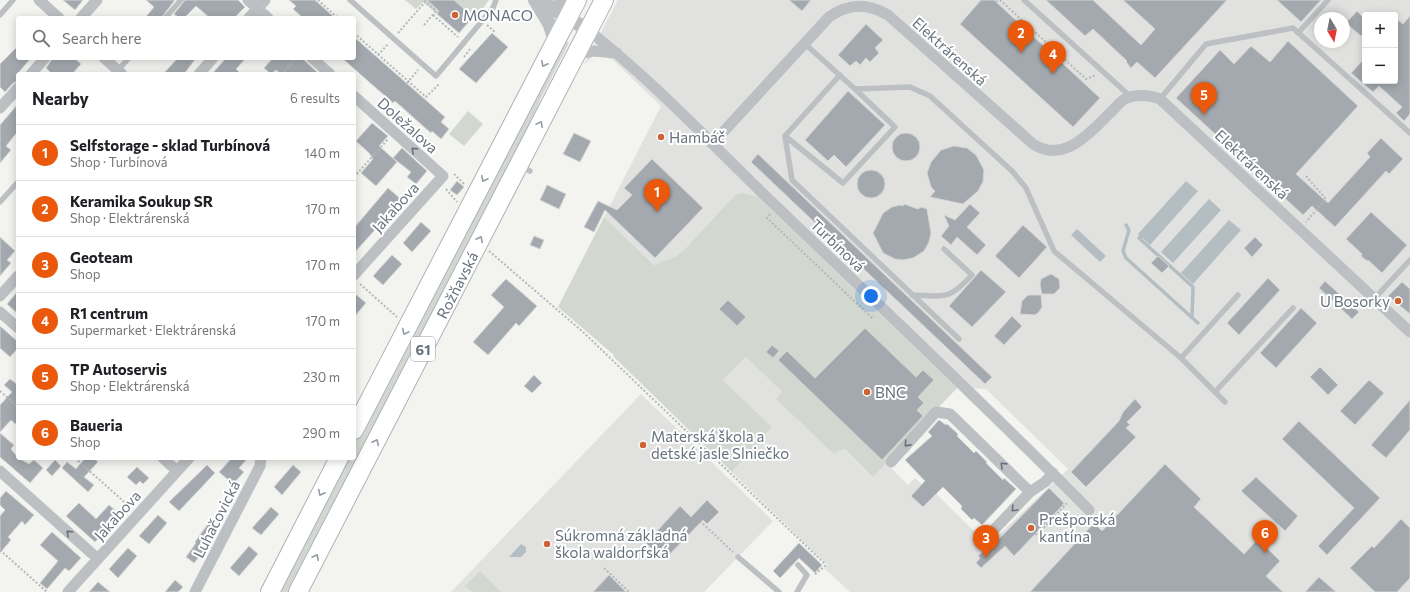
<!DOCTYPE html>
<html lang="en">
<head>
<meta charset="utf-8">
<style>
  body { margin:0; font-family:Commissioner,sans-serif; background:#f2f2f2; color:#202124 }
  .controls { position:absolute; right:12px; top:12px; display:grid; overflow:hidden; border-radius:4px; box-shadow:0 2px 10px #0003 }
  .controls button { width:36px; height:36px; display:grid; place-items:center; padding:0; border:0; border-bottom:1px solid #e0e0e0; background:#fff; color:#202124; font:20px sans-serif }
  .compass { position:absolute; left:1314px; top:12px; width:36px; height:36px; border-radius:50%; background:#fff; box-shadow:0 2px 10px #0003; rotate:170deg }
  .you { position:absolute; left:871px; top:296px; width:14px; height:14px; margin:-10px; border:3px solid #fff; border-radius:50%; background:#1a73e8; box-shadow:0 0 0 6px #1a73e833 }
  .badge { display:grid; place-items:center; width:26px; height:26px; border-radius:50%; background:#ea580c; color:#fff; font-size:13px; font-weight:700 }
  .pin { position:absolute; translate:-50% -33px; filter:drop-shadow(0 1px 2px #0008) }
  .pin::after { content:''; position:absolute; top:21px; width:14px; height:12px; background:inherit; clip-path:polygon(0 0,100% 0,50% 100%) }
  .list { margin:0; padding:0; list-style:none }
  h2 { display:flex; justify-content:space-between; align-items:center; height:52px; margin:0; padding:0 16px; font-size:17px }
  h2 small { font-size:13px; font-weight:400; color:#757577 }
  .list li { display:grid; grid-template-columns:26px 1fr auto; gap:12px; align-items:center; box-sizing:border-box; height:56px; padding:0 16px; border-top:1px solid #e0e0e0 }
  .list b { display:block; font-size:15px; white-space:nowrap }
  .list p { margin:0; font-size:13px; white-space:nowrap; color:#757577 }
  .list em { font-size:13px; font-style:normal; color:#757577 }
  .icon { flex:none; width:22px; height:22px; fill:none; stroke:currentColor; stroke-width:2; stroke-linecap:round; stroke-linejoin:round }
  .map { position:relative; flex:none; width:1410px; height:592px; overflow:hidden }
  .search { position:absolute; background:#fff; box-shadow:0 2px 10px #0003; left:16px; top:16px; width:340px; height:44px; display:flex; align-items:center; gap:10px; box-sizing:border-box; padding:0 14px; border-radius:4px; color:#757577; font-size:15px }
  .panel { position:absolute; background:#fff; box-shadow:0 2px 10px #0003; left:16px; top:72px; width:340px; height:388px; border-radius:4px }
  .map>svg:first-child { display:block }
  .built { fill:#e1e2e0; fill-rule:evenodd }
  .green { fill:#d2d8d0 }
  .water { fill:#b4bec2 }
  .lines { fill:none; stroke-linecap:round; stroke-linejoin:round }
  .stream { stroke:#b4bec2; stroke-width:3.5 }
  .building { fill:#a3a9ae; stroke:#d4d5d3 }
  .primary-casing { stroke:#afb2b6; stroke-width:20 }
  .path { stroke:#b5b8ba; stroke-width:2; stroke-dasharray:2 2; stroke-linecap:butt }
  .service { stroke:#bdc0c3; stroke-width:5.5 }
  .minor { stroke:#bdc0c3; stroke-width:11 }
  .tertiary { stroke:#bdc0c3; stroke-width:14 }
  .primary { stroke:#fff; stroke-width:18 }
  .oneway { stroke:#949ca4 }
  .oneway2 { stroke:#66727d }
  .poi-dot { fill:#cd6236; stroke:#fff; stroke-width:1.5 }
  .labels { text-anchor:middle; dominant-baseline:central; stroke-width:4; stroke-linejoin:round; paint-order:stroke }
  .shield { fill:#fff; stroke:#949ca4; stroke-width:1 }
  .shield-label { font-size:14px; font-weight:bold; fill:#66727d }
  .poi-label { font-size:15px; fill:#66727d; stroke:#fff; text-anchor:start }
  .street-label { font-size:15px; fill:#66727d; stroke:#fff }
</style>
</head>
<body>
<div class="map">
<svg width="1410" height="592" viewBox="0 0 1410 592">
  <rect width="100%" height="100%" fill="#f3f3f0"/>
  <path class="built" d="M618,0H1410V592H850L824,568L827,565L732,472L772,427L723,380L746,357L782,392L777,399L834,453L838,451L845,449L873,476L886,463L908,485L915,478L922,484L924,482L988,545L1068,469L986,389L956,388L758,197L734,196L684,250L676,256L654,265L604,217L661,106L613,60L603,56H594L584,64ZM1365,15H1395V81H1365ZM1320,18H1344V42H1320Z
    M641,394L773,521L704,592H451Z"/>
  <path class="green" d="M405,0H427L439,11L437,14L423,2L416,9Z
    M454,0H489L475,19Z
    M564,39L569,43L540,100L521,148L291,592H278L344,458H354V439L470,222Z
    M468,111L483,124L464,146L449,134Z
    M741,193L758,197L957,388L873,477L845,449L838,451L834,454L776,399L782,392L746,357L723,380L772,427L732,472L613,356L614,355L558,307L604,217L654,265L676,256L684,250L734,196Z
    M480,571L501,592H472L465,586Z"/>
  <path class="water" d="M1186,181L1198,191L1150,245L1138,234Z
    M1209,199L1221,210L1173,263L1161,252Z
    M1229,220L1241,230L1193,284L1181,273Z
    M1077,229L1106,256L1100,262L1071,235Z
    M521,544L526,547V552L521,557H509Z"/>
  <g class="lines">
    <path class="stream" d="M1126,225L1129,230L1123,251L1126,258L1198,323
      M1141,236L1139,238L1193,287L1192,318"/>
  </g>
  <path class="building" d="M63,0H83L75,10Z
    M146,0H175L161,18H145L154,7Z
    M185,0H238L245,7L234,18H210L196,6L184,18H179L174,14Z
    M289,0H315L335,18H303L293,9L296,6Z
    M427,0H454L473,17L459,33L437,14L439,11Z
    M789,0H811L802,11Z
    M981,0H994L1100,98L1073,127L960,24Z
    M1046,0H1093L1141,45L1155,29L1123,0H1227L1155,78L1137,62L1131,68L1126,62L1127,61L1093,29L1085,36Z
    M1277,0H1321L1301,22Z
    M1357,11L1365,19V32L1361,36L1346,23Z
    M1410,16V114L1404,121L1396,113L1402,107L1379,86L1373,92L1351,73L1365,58V81H1395V18L1403,24Z
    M866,24L883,40L875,48L879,53L870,62L866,58L860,65L856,61L850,66L838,55Z
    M492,33L508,47L476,83L459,69Z
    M354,37L445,117L441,122L449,129L441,139L432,131L431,133L395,101L393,103L342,58H354Z
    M1288,41L1358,106L1296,174L1328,203L1370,157L1367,153L1381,138L1403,159L1389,174L1386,171L1335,227L1312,206L1303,215L1176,98L1220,50L1234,64L1251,46L1270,62Z
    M18,46V58H31L18,73V81L13,83L5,92L0,87V64Z
    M53,58H74L81,64L72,74H52L46,68Z
    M178,58H196L184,74H163Z
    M226,58H246L236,69L241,74H212Z
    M273,58H302L319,74H281L276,70L271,74L264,68Z
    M848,91L885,125L846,167L834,155L828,161L805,140Z
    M18,104V131L6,146L11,150L0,163V125Z
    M372,123L388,136L379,146L397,162L376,186L361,173L373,159L369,153L356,141Z
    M574,133L591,141L580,162L563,154Z
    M892 147a14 14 0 1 1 28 0a14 14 0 1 1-28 0Z
    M954,146L967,148L976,155L984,170L983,182L978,191L963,204L930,197L935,191L931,187L927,173L931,162L941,150Z
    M402,148L427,171L416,184L407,177L411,172L393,158Z
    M758,154L992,377L985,384L751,162Z
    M652,159L703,208L655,258L605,210L594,232L584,227L598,201L617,210L632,195L624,188Z
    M857 184a14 14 0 1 1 28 0a14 14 0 1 1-28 0Z
    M457,181L464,187L457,195L450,190Z
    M547,185L566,194L559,209L540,200Z
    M388,188L402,200L354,253V228Z
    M904,204L918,209L921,207L927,209L931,233L929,242L924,251L913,258L903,260L895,259L883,253L873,233L883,213L892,207L900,205L903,206Z
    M970,204L980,213L967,227L986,245L977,255L957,237L951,245L941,236L949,226L944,215L955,220Z
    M1371,212L1407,245L1382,273L1368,260L1367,261L1361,256L1362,254L1346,239Z
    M421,222L431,231L412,252L403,243Z
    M1023,225L1047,247L1019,278L995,256Z
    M534,236L544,240L540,249L530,245Z
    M0,237L15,251L7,260L11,263L0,276Z
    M1255,237L1263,245L1252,257L1244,248Z
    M392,255L402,264L383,285L373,276Z
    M1158,256L1169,266L1162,273L1151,263Z
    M981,270L1006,292L972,327L949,306Z
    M1051,274L1059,279L1060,288L1054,294H1042L1040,285L1041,279Z
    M1268,278L1280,290L1239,335L1227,323Z
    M506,279L537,306L519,326L516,323L488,355L473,342L504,307L491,295Z
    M1325,281L1359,312L1352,319L1319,288Z
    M1402,282L1410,289V314L1388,296Z
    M18,291V314L7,304Z
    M354,293L366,303L354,317Z
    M1028,295H1041L1042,307L1039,312L1035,315L1020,314L1022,301Z
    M728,300L746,317L737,326L719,309Z
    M1301,308L1317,323L1276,368L1260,353Z
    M1012,316L1022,326L1004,345L994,336Z
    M0,326L18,342V348L10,357L0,348Z
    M865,328L916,377L923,370L934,380L918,397L924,403L917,410L923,416L882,460L778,360L787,351L815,378Z
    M772,345L779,351L773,358L766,352Z
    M1320,367L1338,385L1328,395L1310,377Z
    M534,375L542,383L532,393L524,386Z
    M10,379L18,385V426L11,420L0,432V405L12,392L4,385Z
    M1369,380L1384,393L1355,425L1340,411Z
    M1135,399L1142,407L1127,422L1130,425L1126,428L1136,437L1086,487L1071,472L1119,421L1123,412Z
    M1410,400V430L1386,458L1371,445Z
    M939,420L946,425L947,424L958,434L957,436L974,453L976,451L987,462L986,463L1003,480L1004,478L1016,489L982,525L974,518L972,520L961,509L962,506L943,487L923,507L911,496L925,481L905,460L932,436L928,432Z
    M1299,421L1380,498L1327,555L1318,546L1354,508L1282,439Z
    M0,433L14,445L11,449L18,458L29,464L34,460L43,468L30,483L0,457Z
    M85,458H93L98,462L84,477L94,485L88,492L62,468L67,462L76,469Z
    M232,458H248L239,468L244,472L233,484L219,472Z
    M55,460L61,466L52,476L46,470Z
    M1165,464L1201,499L1194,507L1244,554L1258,539L1280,561L1266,576L1283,592H1030L1094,523L1102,531Z
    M207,465L215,473L179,511L169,502Z
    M293,465L301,472L282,495L274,487Z
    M137,467L149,478L143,484L140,481L136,485L127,477Z
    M1256,477L1298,516L1285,531L1241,491Z
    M1049,488L1064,503L1061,507L1014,556L1005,546L981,568L976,563L980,558L978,556L986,549L987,551Z
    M6,491L34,515L25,525L22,521L8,537L11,540L0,553V516L5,510L0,505V498Z
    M707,500L719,512L707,524L703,520L664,560L646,543L680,506L691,517Z
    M79,503L96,519L109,505L120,514L95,542L66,516Z
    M271,507L279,514L261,535L252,528Z
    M158,515L167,523L149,544L139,536Z
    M1401,519L1410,528V578L1397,592H1375L1350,568L1372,546L1374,548Z
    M210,521L218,526L202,550L204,551L194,563L186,557L196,543L195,542Z
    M52,532L81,558L69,571L65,568L47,589L40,583L58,561L40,545Z
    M799,543L822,565L815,573L799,558L780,578L773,571Z
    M249,546L258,554L239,576L230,568Z
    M128,548L137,556L118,578L109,569Z
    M609,575L626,592H593Z
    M1319,577L1336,592H1305Z
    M175,580L183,587L178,592H165Z
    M98,582L110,592H89Z"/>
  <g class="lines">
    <defs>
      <path id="primary" d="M354,430L577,0
        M270,592L339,458
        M298,592L604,0"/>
    </defs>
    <use href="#primary" class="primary-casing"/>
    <path class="path" d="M318,0L338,18
      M1000,0L1086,79L1096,75
      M996,2L998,0
      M433,15L458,37
      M424,25L436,11L424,0
      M487,25L496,33
      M354,33L426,97L439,84
      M398,33L426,1
      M378,55L388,44
      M464,57L470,49
      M282,74L296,58
      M407,83L418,70
      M454,174L465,185
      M1306,176L1326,199L1306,222
      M354,177L388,139
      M446,189L457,202
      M770,214L767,218L872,318L874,316
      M489,251L583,332L824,563L825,566L814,575
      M360,284L397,317
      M0,391L18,407
      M75,458L130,507
      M700,521L733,552
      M1035,534L1037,535L1067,503
      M0,550L47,592
      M604,568L629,592"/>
    <path class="service" d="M350,0L436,76L493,8L496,0
      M1024,0L1131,97
      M0,15L13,0
      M165,18L181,0
      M1298,33L1328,0
      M804,43L855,89L910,87L930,96L1012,171L1026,188L1054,251L1181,358L1225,402
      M117,71L129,58
      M840,75L785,136L792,180L959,339
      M1160,99L1206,44L1293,28L1410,133
      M785,136L843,183L895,127L855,89
      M521,166L530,171
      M0,202L18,182
      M912,295C945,296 948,301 972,275L944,249
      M1374,299L1410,260
      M1181,358L1238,295
      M1215,392L1293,308
      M738,557L779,592
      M797,592L807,575L798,565"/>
    <path class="minor" d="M39,0L59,18
      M248,0L268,18
      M81,18L97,0
      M249,18L265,0
      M588,30C657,84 716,149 779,209C883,309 987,407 1089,510
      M576,55L593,51L617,53
      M104,58L122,74
      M312,58L330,74
      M31,74L45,58
      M199,74L213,58
      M354,96L443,176L354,275
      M0,108L18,88
      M712,144L829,17C849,3 867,3 888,15L1033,144C1065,165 1092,130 1113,110C1117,106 1121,100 1127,98C1136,94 1151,95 1160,99L1410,332
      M0,296L18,276
      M0,312L18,328
      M163,458L177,471
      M891,462L936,412L950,414L1030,492
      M0,471L98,559
      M986,538L1030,492L1045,482L1053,473
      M68,592L189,458
      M195,592L260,466L261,458"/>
    <path class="tertiary" d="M535,0L550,25L555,42
      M539,0L588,30
      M561,0H563"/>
    <use href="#primary" class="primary"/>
  </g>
  <defs><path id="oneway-chevron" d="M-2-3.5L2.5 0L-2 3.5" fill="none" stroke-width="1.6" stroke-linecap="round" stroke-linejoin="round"/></defs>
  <g class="oneway">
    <use href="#oneway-chevron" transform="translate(544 64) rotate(117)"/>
    <use href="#oneway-chevron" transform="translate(540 124) rotate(-63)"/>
    <use href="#oneway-chevron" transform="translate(484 179) rotate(117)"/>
    <use href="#oneway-chevron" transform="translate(480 239) rotate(-63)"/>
    <use href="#oneway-chevron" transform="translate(405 332) rotate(117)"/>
    <use href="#oneway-chevron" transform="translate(376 442) rotate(-63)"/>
    <use href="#oneway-chevron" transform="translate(321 493) rotate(117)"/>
    <use href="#oneway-chevron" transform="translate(316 557) rotate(-63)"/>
  </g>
  <g class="oneway2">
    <use href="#oneway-chevron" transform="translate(414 150) rotate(-138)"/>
    <use href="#oneway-chevron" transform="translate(907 444) rotate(132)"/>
    <use href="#oneway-chevron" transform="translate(1003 465) rotate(-136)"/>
    <use href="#oneway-chevron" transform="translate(1014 509) rotate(134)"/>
    <use href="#oneway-chevron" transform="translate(69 533) rotate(-138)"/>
  </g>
  <g class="poi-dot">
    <circle cx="455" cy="15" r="4"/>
    <circle cx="661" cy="137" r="4"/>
    <circle cx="1398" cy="301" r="4"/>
    <circle cx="867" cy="392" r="4"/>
    <circle cx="643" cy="445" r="4"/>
    <circle cx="1031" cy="528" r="4"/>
    <circle cx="547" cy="544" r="4"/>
  </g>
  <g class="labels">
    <rect class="shield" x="411" y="337" width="24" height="24" rx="3"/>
    <g class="shield-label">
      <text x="423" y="349">61</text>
    </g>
    <g class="poi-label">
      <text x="463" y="15">MONACO</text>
      <text x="669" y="137">Hambáč</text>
      <text x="1390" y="301" text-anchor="end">U Bosorky</text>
      <text x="875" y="392">BNC</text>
      <text x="651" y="436">Materská škola a<tspan x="651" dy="17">detské jasle Slniečko</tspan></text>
      <text x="1039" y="519">Prešporská<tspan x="1039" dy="17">kantína</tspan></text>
      <text x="555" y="535">Súkromná základná<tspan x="555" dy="17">škola waldorfská</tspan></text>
    </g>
    <g class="street-label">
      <text transform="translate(950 51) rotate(42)">Elektrárenská</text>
      <text transform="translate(408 125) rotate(42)">Doležalova</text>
      <text transform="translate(1252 164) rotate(43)">Elektrárenská</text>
      <text transform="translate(395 207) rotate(-48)">Jakabova</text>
      <text transform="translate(838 245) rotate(44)">Turbínová</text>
      <text transform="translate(457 285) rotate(-63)">Rožňavská</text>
      <text transform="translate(117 515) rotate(-48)">Jakabova</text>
      <text transform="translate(216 519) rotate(-63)">Luhačovická</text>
    </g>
  </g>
</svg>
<div class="controls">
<button>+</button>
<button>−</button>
</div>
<svg class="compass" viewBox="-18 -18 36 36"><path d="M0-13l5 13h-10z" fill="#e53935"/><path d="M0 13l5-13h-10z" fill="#757577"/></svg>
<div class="you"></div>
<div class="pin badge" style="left:657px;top:212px">1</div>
<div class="pin badge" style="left:1021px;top:53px">2</div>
<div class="pin badge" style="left:986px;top:558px">3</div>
<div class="pin badge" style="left:1053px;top:74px">4</div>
<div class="pin badge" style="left:1204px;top:115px">5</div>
<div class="pin badge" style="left:1265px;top:553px">6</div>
<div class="search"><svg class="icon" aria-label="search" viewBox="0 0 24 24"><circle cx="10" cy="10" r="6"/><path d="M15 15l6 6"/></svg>Search here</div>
<section class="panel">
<h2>Nearby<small>6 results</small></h2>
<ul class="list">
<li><span class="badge">1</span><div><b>Selfstorage - sklad Turbínová</b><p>Shop · Turbínová</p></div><em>140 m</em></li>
<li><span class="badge">2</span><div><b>Keramika Soukup SR</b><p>Shop · Elektrárenská</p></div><em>170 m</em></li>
<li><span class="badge">3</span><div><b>Geoteam</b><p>Shop</p></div><em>170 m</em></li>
<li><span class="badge">4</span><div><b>R1 centrum</b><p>Supermarket · Elektrárenská</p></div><em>170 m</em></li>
<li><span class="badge">5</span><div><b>TP Autoservis</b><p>Shop · Elektrárenská</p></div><em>230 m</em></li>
<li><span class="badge">6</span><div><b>Baueria</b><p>Shop</p></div><em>290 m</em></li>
</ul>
</section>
</div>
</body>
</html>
